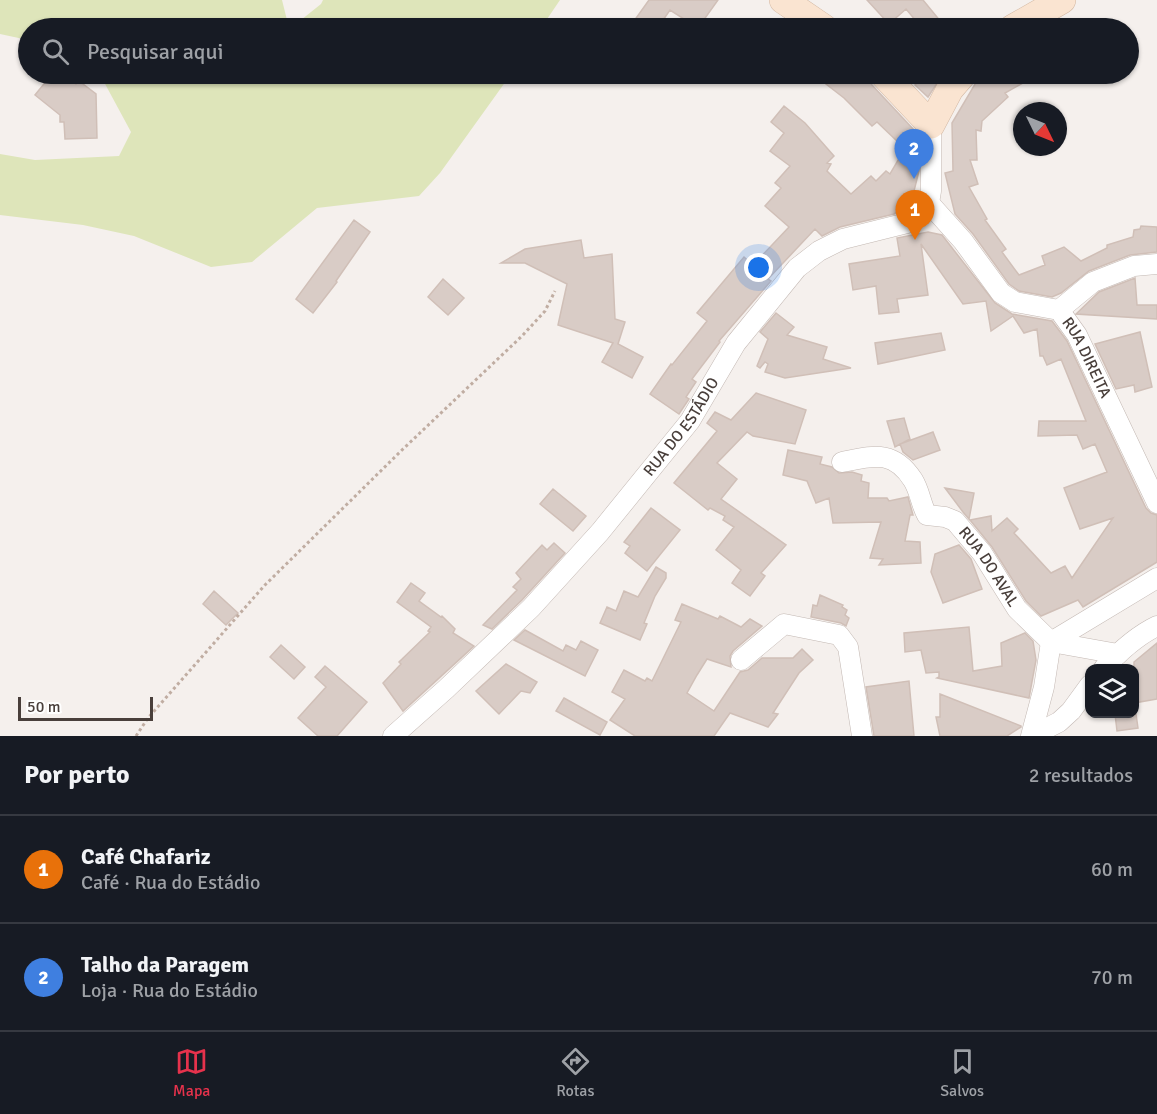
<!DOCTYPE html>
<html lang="pt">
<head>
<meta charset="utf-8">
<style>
  body { margin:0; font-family:Signika,sans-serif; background:#20242c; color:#f1f3f6 }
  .controls { position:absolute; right:18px; bottom:18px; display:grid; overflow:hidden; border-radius:12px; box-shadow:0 2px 4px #0004 }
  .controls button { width:54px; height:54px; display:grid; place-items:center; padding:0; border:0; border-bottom:2px solid #363941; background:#171b24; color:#f1f3f6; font:30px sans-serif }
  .compass { position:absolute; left:1013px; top:102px; width:54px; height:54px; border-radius:50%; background:#171b24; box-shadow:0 2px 4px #0004; rotate:133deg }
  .scale { position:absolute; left:18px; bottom:15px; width:135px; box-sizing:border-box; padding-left:6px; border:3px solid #493f3b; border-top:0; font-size:16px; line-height:21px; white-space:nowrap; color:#493f3b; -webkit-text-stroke:4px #fff; paint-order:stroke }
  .you { position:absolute; left:759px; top:268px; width:21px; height:21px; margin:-15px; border:4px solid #fff; border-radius:50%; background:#1a73e8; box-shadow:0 0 0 9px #1a73e833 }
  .badge { display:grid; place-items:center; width:39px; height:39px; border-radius:50%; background:#e6324c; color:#fff; font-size:20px; font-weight:700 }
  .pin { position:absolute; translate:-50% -50px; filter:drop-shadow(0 2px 3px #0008) }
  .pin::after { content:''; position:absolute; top:32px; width:21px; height:18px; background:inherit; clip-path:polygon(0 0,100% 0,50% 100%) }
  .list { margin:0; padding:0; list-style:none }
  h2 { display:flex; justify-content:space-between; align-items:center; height:78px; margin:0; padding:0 24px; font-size:26px }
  h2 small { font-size:20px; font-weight:400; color:#9ea1a6 }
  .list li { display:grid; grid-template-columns:39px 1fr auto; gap:18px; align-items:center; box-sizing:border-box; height:108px; padding:0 24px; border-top:2px solid #363941 }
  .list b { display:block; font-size:22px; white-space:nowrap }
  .list p { margin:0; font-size:20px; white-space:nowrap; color:#9ea1a6 }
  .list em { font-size:20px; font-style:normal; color:#9ea1a6 }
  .icon { flex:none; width:33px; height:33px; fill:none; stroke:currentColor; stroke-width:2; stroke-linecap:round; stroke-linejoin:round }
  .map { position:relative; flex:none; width:1157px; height:736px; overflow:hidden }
  .search { position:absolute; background:#171b24; box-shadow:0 2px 4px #0004; left:18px; right:18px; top:18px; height:66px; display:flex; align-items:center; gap:15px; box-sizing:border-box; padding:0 21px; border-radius:33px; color:#9ea1a6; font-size:22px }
  .sheet { height:294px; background:#171b24 }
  nav { display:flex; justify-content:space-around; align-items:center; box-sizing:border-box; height:84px; border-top:2px solid #363941; background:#171b24; font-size:16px; color:#9ea1a6 }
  nav a { display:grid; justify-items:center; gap:3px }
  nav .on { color:#e6324c }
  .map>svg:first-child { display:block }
  .green { fill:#dee5ba }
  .building { fill:#d9ccc6; stroke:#d0bfb7; stroke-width:1.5 }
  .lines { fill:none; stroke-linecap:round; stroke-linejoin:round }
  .street-casing { stroke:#c3b8b3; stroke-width:21 }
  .secondary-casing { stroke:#d3b8a3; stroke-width:28 }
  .path { stroke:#c0ada2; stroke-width:3; stroke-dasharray:3 3; stroke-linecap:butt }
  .street { stroke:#fff; stroke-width:20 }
  .secondary { stroke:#fae4d1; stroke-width:27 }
  .labels { text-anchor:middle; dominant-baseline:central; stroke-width:6; stroke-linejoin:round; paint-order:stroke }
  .street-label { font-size:16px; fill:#493f3b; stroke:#fff }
</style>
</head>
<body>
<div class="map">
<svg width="1157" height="736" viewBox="0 0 1157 736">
  <rect width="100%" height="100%" fill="#f5f0ed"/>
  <path class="green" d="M0,0H282L289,28H28V40L0,34Z
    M323,0H560L541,28H291L321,4Z
    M91,74H511L440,173L419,196L317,208L252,262L211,267L134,236L83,225L0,215V154L35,160L119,156L131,132L104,82Z"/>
  <path class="building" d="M649,0H718L698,28L670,10L661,23L655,19L649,28H629Z
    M867,0H923L946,28H922L906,9L889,24Z
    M52,74H63L76,84L79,81L96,94L97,138L65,139L64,122H60V115L35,95Z
    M813,74H865L872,85L914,130L908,136L917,146L919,171L911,203L894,214L840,227L822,236L815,229L768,279L771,281L719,341L720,342L692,379L696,382L686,397L689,399L679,414L650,394L671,364L672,365L707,321L697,313L744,257L753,265L789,227L765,206L781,188L775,183L790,166L770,151L784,133L771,122L784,106L805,123L834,156L827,163L831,164L827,171L851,194L871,176L876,181L886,171L890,174L900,157L906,137L900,144L877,122L872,126L844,98Z
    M925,74H943L928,97L915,85Z
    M981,74H1039L1005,93L1008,97L982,121L981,131L976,130L977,160H970L978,184L969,187L987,219L985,220L1006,249L1002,252L1019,275L1045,265L1042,256L1064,247L1081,261L1107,248V245L1133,237L1134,230L1140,229L1141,226L1157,227V252L1130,255L1089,271L1061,293L1052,297L1019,291L1009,284L973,234L955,214L945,173L953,171L952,123Z
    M354,220L370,232L336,281L337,282L313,313L296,299Z
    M928,232L942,235L995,303L1012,314L1052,321L1067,341L1146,508L1151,513L1157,515V562L1083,607L1078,600L1041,616L1026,601L992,547L970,520L991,516L992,531L1007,518L1018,529L1014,533L1051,573L1065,566L1072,578L1113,518L1080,529L1064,488L1107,472L1095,444L1083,449L1077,435L1038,436L1039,421H1086L1061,359L1047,365L1043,356H1040L1037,329L1024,333L1013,316L991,331L986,301L963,304L921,244L928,295L897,299L899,312L879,314L876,286L853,290L849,264L900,256L897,238Z
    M581,240L584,258L612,254L615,319L625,322L618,344L643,357L632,378L602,362L613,343L558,325L567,284L525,263H501L525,249Z
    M1135,278L1137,305H1157V319L1076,314L1099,292Z
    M443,279L464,298L448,315L428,297Z
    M776,313L794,327L787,335L827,347L823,359L851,368L785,378L765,372L768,364L765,362L760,368L757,366L768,339L760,332Z
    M1140,332L1152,387L1135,392L1134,385L1116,389L1095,344Z
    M941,333L945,350L878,364L875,343Z
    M756,393L806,410L795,444L753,436L747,432L717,463L737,479L721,499L786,545L761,573L765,576L750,596L732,583L741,570L716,550L734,527L723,520L725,516L710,508L708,510L674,483L717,431L707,423L715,412L731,420Z
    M904,418L910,439L895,447L887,421Z
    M933,432L940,450L913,460L903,452L900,444Z
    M788,450L822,457L820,464L832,467L839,473L852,472L862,475L861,481L869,483L868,498H887L889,501L908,497L913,515H910L905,541L920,542L921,563L879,565L883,559L870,558L881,522L833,523L829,498L816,503L807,481L783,475Z
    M945,488L974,493L969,519L963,512Z
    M553,489L586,516L573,531L540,504Z
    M651,508L680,530L647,571L625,553L630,546L624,542Z
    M554,543L565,553L522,600L492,629L483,625L517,590L513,587L521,579L516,573L542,545L547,550Z
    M959,545L971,559L982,589L943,603L931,572L935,554Z
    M656,567L666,573V578L655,596L644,623L647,624L640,640L600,623L607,607L616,611L624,591L638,597Z
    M411,583L425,593L419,601L441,617L442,616L455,629L453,633L474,646L403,711L383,683L401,664L399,662L430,632L428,631L431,627L397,602Z
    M214,591L238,613L226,625L203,604Z
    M820,595L843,605L842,607L847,610L845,615L849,618L846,626L841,623L811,617L813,605L817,606Z
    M682,604L718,619L720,616L741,627L750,619L762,626L733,651L730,656L731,667L707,659L697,675L687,693L714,711L740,672L748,670L762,658H793L802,649L813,660L799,673L773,713L778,714L768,727L730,713L714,736H635L610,720L625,699L612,692L624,670L645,681L647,678L652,681L681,622L675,620Z
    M969,627L973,671L1002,666L1001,643L1025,633L1033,641L1036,660L1029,698L937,678L939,677V672L926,673L921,650L905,652L904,633Z
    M525,630L563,651L566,645L576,650L581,641L598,650L585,676L514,640Z
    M1157,643V699L1134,703V662Z
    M281,645L305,667L294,679L270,657Z
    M506,664L537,682L530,693L521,691L499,714L476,691Z
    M325,666L367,702L337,736H318L298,718L326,687L315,677Z
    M909,681L914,736H874L866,687Z
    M940,694L1021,726V727L1007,736H940L936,717H940Z
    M564,698L607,722L600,735L556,711Z
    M1115,714H1136L1138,728L1117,731Z"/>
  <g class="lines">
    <defs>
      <g id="street">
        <path id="s1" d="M929,203L963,241L1001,293L1015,302L1059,310L1077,335L1157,503"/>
        <path d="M1059,310L1093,282L1134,266L1157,264"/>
        <path id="s2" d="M842,462C873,456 893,449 913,480C920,491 921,505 927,515L945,517L955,521L982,553L1017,609L1051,642L1118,654"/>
        <path d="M741,660L784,624L839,635L848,647L862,736"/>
        <path d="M1104,668C1119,652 1136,636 1157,626"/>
        <path id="s3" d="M393,736L446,689L531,608L600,532L690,421L736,343L797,268L819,251L843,239L907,223L925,210L929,203L931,191V125"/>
        <path d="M1031,736L1044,687L1051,642L1157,578"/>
        <path d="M1032,736L1059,722L1071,711L1090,685"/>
      </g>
      <path id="secondary" d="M783,0L824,28
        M1013,28L1062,0
        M883,74L931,125L950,89L963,74"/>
    </defs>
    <use href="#street" class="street-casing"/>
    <use href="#secondary" class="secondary-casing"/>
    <path class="path" d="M136,736L148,718L265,585L402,450L522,336L545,311L555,291"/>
    <use href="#street" class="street"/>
    <use href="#secondary" class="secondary"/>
  </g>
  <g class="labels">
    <g class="street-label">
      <text stroke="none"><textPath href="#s1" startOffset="232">RUA DIREITA</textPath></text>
      <text stroke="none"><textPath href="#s3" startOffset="424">RUA DO ESTÁDIO</textPath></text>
      <text stroke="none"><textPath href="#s2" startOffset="204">RUA DO AVAL</textPath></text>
    </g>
  </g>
</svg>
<div class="controls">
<button><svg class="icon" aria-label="layers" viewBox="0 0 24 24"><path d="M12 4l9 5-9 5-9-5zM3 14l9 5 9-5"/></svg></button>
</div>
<svg class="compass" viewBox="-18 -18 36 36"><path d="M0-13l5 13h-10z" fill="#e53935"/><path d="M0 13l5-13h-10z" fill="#9ea1a6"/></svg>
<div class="scale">50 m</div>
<div class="you"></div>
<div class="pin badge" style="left:915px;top:240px;background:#e8710a">1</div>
<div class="pin badge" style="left:914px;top:179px;background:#3f7fe0">2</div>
<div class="search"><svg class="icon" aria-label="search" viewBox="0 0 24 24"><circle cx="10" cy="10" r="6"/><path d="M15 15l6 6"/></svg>Pesquisar aqui</div>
</div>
<section class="sheet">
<h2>Por perto<small>2 resultados</small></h2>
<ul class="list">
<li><span class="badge" style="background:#e8710a">1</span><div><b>Café Chafariz</b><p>Café · Rua do Estádio</p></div><em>60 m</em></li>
<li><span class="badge" style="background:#3f7fe0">2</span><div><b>Talho da Paragem</b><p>Loja · Rua do Estádio</p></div><em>70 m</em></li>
</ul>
</section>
<nav>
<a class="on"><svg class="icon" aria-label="map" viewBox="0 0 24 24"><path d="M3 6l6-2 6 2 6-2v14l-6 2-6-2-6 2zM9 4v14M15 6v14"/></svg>Mapa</a>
<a><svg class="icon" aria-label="directions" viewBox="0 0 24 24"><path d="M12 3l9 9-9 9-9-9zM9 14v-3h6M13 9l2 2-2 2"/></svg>Rotas</a>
<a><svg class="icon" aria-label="saved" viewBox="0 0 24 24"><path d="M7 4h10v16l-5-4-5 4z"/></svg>Salvos</a>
</nav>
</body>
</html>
